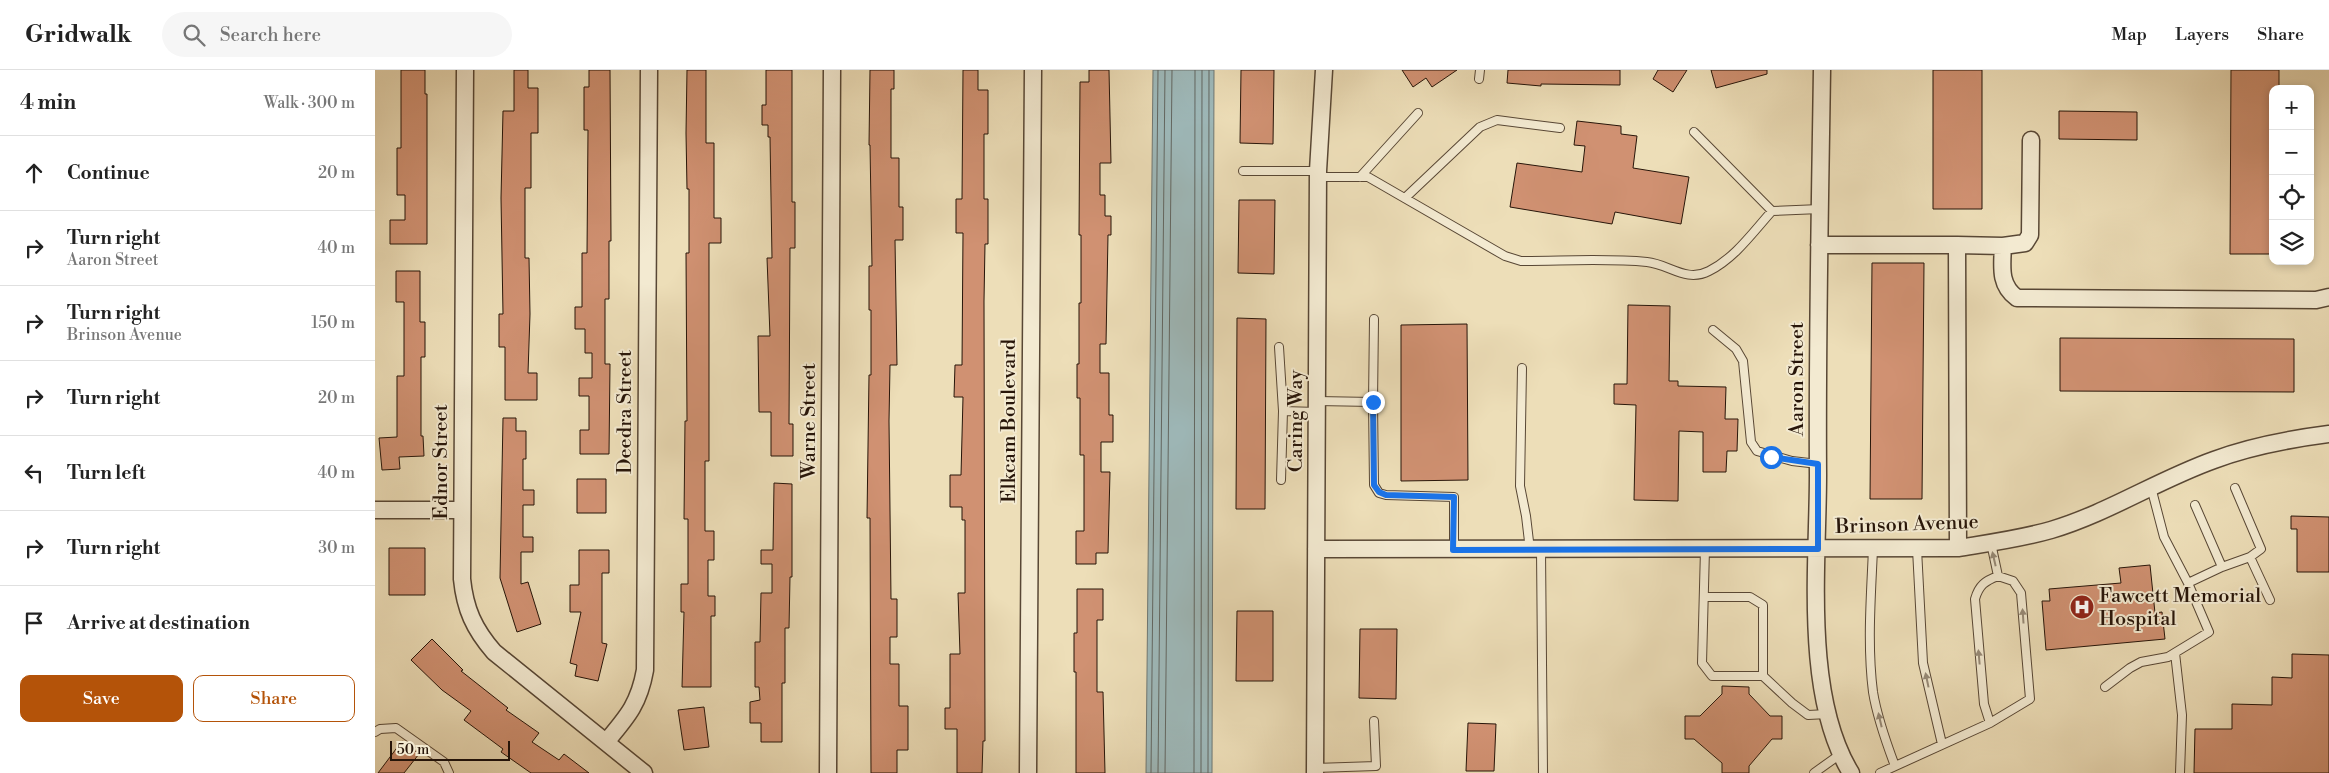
<!DOCTYPE html>
<html lang="en">
<head>
<meta charset="utf-8">
<style>
  body { margin:0; font-family:"Libre Bodoni",serif; background:#f6f6f6; color:#222 }
  .controls { position:absolute; right:15px; top:15px; display:grid; overflow:hidden; border-radius:10px; box-shadow:0 2px 8px #0003 }
  .controls button { width:45px; height:45px; display:grid; place-items:center; padding:0; border:0; border-bottom:1px solid #e0e0e0; background:#fff; color:#222; font:25px sans-serif }
  .scale { position:absolute; left:15px; bottom:12px; width:120px; box-sizing:border-box; padding-left:5px; border:2px solid #271509; border-top:0; font-size:14px; line-height:18px; white-space:nowrap; color:#271509; -webkit-text-stroke:4px #f3ead1; paint-order:stroke }
  .stop { position:absolute; width:15px; height:15px; margin:-11px; border:4px solid #1a73e8; border-radius:50%; background:#fff }
  .stop.end { background:#1a73e8; border-color:#fff; box-shadow:0 1px 5px #0008 }
  .list { margin:0; padding:0; list-style:none }
  h2 { display:flex; justify-content:space-between; align-items:center; height:65px; margin:0; padding:0 20px; font-size:21px }
  h2 small { font-size:16px; font-weight:400; color:#767676 }
  .list li { display:grid; grid-template-columns:32px 1fr auto; gap:15px; align-items:center; box-sizing:border-box; height:75px; padding:0 20px; border-top:1px solid #e0e0e0 }
  .list b { display:block; font-size:19px; white-space:nowrap }
  .list p { margin:0; font-size:16px; white-space:nowrap; color:#767676 }
  .list em { font-size:16px; font-style:normal; color:#767676 }
  .actions { display:flex; gap:10px; padding:15px 20px }
  .actions a { flex:1; padding:11px 0; border:1px solid #b45309; border-radius:10px; text-align:center; font-size:18px; color:#b45309 }
  .actions .main { background:#b45309; color:#fff }
  .icon { flex:none; width:28px; height:28px; fill:none; stroke:currentColor; stroke-width:2; stroke-linecap:round; stroke-linejoin:round }
  .map { position:relative; flex:none; width:1954px; height:703px; overflow:hidden }
  header { display:flex; align-items:center; gap:30px; box-sizing:border-box; height:70px; padding:0 25px; background:#fff; border-bottom:1px solid #e0e0e0 }
  header strong { font-size:24px }
  nav { display:flex; gap:28px; margin-inline-start:auto; font-size:18px }
  .search { width:350px; height:45px; background:#f6f6f6; display:flex; align-items:center; gap:12px; box-sizing:border-box; padding:0 18px; border-radius:28px; color:#767676; font-size:19px }
  main { display:flex }
  aside { flex:1; background:#fff }
  .map>svg:first-child { display:block }
  .water { fill:#9eb9ba; stroke:#6e7773 }
  .lines { fill:none; stroke-linecap:round; stroke-linejoin:round }
  .shore { stroke:#626762; stroke-width:1 }
  .building { fill:#d09172; stroke:#271509 }
  .lane-casing { stroke:#584735; stroke-width:10 }
  .street-casing { stroke:#584735; stroke-width:19 }
  .lane { stroke:#f3ead1; stroke-width:8 }
  .street { stroke:#f3ead1; stroke-width:16 }
  .oneway { fill:#978a77 }
  .route { stroke:#1a73e8; stroke-width:6 }
  .labels { text-anchor:middle; dominant-baseline:central; stroke-width:4; stroke-linejoin:round; paint-order:stroke }
  .street-label { font-size:20px; fill:#271509; stroke:#f3ead1 }
  .poi-label { font-size:20px; fill:#271509; stroke:#f3ead1; text-anchor:start }
</style>
</head>
<body>
<header>
<strong>Gridwalk</strong>
<div class="search"><svg class="icon" aria-label="search" viewBox="0 0 24 24"><circle cx="10" cy="10" r="6"/><path d="M15 15l6 6"/></svg>Search here</div>
<nav><a>Map</a><a>Layers</a><a>Share</a></nav>
</header>
<main>
<aside>
<h2>4 min<small>Walk · 300 m</small></h2>
<ul class="list">
<li><svg class="icon" aria-label="ahead" viewBox="0 0 24 24"><path d="M12 20V5M6 11l6-6 6 6"/></svg><div><b>Continue</b></div><em>20 m</em></li>
<li><svg class="icon" aria-label="right" viewBox="0 0 24 24"><path d="M7 20v-9h11M14 6l5 5-5 5"/></svg><div><b>Turn right</b><p>Aaron Street</p></div><em>40 m</em></li>
<li><svg class="icon" aria-label="right" viewBox="0 0 24 24"><path d="M7 20v-9h11M14 6l5 5-5 5"/></svg><div><b>Turn right</b><p>Brinson Avenue</p></div><em>150 m</em></li>
<li><svg class="icon" aria-label="right" viewBox="0 0 24 24"><path d="M7 20v-9h11M14 6l5 5-5 5"/></svg><div><b>Turn right</b></div><em>20 m</em></li>
<li><svg class="icon" aria-label="left" viewBox="0 0 24 24"><path d="M17 20v-9H6M10 6l-5 5 5 5"/></svg><div><b>Turn left</b></div><em>40 m</em></li>
<li><svg class="icon" aria-label="right" viewBox="0 0 24 24"><path d="M7 20v-9h11M14 6l5 5-5 5"/></svg><div><b>Turn right</b></div><em>30 m</em></li>
<li><svg class="icon" aria-label="arrive" viewBox="0 0 24 24"><path d="M6 21V4h12l-3 4 3 4H6"/></svg><div><b>Arrive at destination</b></div></li>
</ul>
<div class="actions"><a class="main">Save</a><a>Share</a></div>
</aside>
<div class="map">
<svg width="1954" height="703" viewBox="0 0 1954 703">
  <rect width="100%" height="100%" fill="#eddeb8"/>
  <filter id="stains"><feTurbulence type="fractalNoise" baseFrequency=".004" numOctaves="4"/><feColorMatrix values="0 0 0 0 .2 0 0 0 0 .09 0 0 0 0 .02 0 0 0 .5 -.17"/></filter>
  <radialGradient id="worn" r=".72"><stop offset=".6" stop-color="#630" stop-opacity="0"/><stop offset="1" stop-color="#630" stop-opacity=".3"/></radialGradient>
  <path class="water" d="M778,0H839L837,703H771Z"/>
  <g class="lines">
    <path class="shore" d="M776,703L783,0
      M783,703L790,0
      M790,703L797,0
      M819,703L820,0
      M826,703L827,0
      M833,703L834,0"/>
  </g>
  <path class="building" d="M26,0H50V24H52V174H15V150H30V125H22V78H26Z
    M139,0H153V18H163V63H156V118H150V188H154L155,244L153,303H162V330H130V277H124V244H128L126,128L128,41H139Z
    M214,0H235L236,171H234V229H230V294H235L234,384H205V360H214V326H204V308H217V283H210V259H200V237H207V183H212L213,60H209V17H214Z
    M312,0H331V73H339V148H346V173H334V391H330V461H339V490H333V526H340V546H336V617H307L309,542H306V514H313V449H309L310,351H312L311,183H314V119H312L311,63Z
    M391,0H417V132H420V178H415L414,354H418V386H396V342H384L383,266H395L392,188H397L395,67H393V55H387V35H391Z
    M495,0H519V19H516V88H524V137H528V170H520L522,295H515L514,351L516,529H522V567H515V594H524V636H533V680H522V703H496L495,448H492L494,305H496V240H494V196H497L495,75H494Z
    M588,0H603V20H613V64H609V129H613V174H610L609,231L610,671H608L607,703H582V659H570V638H575V584H585L583,523H590V450H587V437H575V405H586L588,327H579L580,295H587L588,163H581V129H587Z
    M714,0H734L736,93H725V125H730V146H736V165H733L731,274H725V303H734V345H738V372H726V402H735L733,483H721V494H701V461H709V385H705V328H702V294H704V233H706V165H704L705,12H714Z
    M866,0H899L898,74L865,73Z
    M1027,0H1082L1057,17L1051,8L1038,17Z
    M1133,0H1245V15L1166,14V16L1132,13Z
    M1283,0H1312L1298,22L1278,9Z
    M1336,0H1392V4L1341,18Z
    M1558,0H1607V139H1558Z
    M1856,0H1904V19H1898V184H1855Z
    M1684,41L1762,42V70L1684,69Z
    M1202,51L1246,56V64L1262,66L1258,98L1314,107L1306,154L1240,142L1237,154L1135,137L1142,93L1207,102L1210,76L1199,75Z
    M864,130H900L899,204L863,203Z
    M1497,193H1549L1547,429H1495Z
    M21,201H45V252H50V287H46V366H48L49,386L24,387L25,399L7,400L4,368L22,367V306H29V232H21Z
    M1253,235L1295,236L1294,311H1303V316L1351,317L1350,349H1363L1362,381H1352L1351,402H1328V362L1304,361L1303,431L1259,430L1261,335L1239,334V314H1252Z
    M862,248L891,249L890,439H861Z
    M1092,254L1093,410L1026,411V255Z
    M1685,268L1919,269V322L1685,321Z
    M128,348H141V361H151V389H148V420H159V435H148V467H158V482H146V514L153,512L166,554L142,562L125,508Z
    M202,409H231V443H202Z
    M399,413L417,414V507H415L414,558H410V613H407V672H386V653H375V632L385,630L384,617H380V572H385L386,523H397V494H386V480H398Z
    M1916,446L1954,447V502H1922V459H1916Z
    M14,478H50V525H14Z
    M204,480H234V503H227V573L232,574L223,611L200,606L202,595L195,593L206,542H195V515H204Z
    M1775,495L1780,543L1787,542L1790,569L1671,580L1667,531H1675L1674,519L1746,513L1744,498Z
    M702,519H728V550H722V622H728L730,703H701V602H699V563H702Z
    M862,541H898V611H861Z
    M985,559H1022L1021,629L984,628Z
    M57,569L88,600L86,601L133,638L131,640L164,663L157,672L184,690L189,684L214,703H156L126,682L128,679L89,650L96,641L67,620L36,590Z
    M1917,584L1954,585V703H1819L1820,659H1857V634L1897,635V607L1917,608Z
    M1347,616L1374,617V624L1395,646H1407V669H1397L1374,696V703H1347V693L1319,669H1310V646H1325L1347,624Z
    M329,637L334,677L309,680L303,640Z
    M1093,653L1121,654L1119,701H1091Z
    M27,671L44,684L29,703H3Z"/>
  <g class="lines">
    <defs>
      <path id="lane" d="M1104,9L1105,0
        M1319,62L1397,141
        M868,101H943
        M943,107H993L1130,186L1146,191C1188,191 1231,188 1272,192C1294,194 1311,213 1334,201C1360,188 1378,162 1397,141L1445,139
        M985,107L1043,43
        M1030,128L1105,57L1122,50L1185,58
        M1338,260L1361,279L1368,291L1376,372L1382,381L1417,391L1443,394
        M904,277L908,341L906,410
        M1147,298L1145,416L1151,446L1155,480
        M942,331L998,332L999,415L1004,423L1011,425L1079,427V479
        M998,332L999,249
        M908,341L942,342
        M1616,473L1623,506
        M1498,479C1496,526 1492,575 1498,622C1502,647 1511,672 1520,696
        M1542,479L1548,593L1567,674
        M1166,480L1168,703
        M1875,487L1895,530
        M1847,497L1875,487L1886,479L1860,418
        M1813,513L1847,497L1820,435
        M1329,527H1375L1388,535V606H1337L1327,593L1330,479
        M1800,583L1807,645L1805,703
        M1388,606L1417,633L1433,645L1453,644
        M1730,617L1755,598L1766,592L1793,587L1834,562L1813,513L1789,467L1776,417
        M0,662L5,659L21,658L69,692L74,703
        M940,698L1001,696L999,651
        M1439,703L1467,683
        M1505,703L1615,653L1655,629L1646,523L1638,511L1623,506C1610,511 1604,515 1600,529L1609,634L1615,653"/>
      <path id="street" d="M90,0L87,509C90,539 99,559 119,582L269,703
        M1447,0C1445,135 1442,270 1443,405C1443,494 1428,625 1476,703
        M1444,175H1582L1583,478
        M1582,175L1628,176C1627,197 1624,215 1642,228L1941,230L1954,227
        M1628,176L1650,173L1655,165L1656,70
        M0,440H87
        M941,479L1583,478C1614,473 1645,469 1676,460C1733,443 1783,410 1839,390C1876,376 1915,369 1954,364
        M231,672C252,647 264,634 270,600L274,0
        M453,703L457,0
        M653,703L658,0
        M940,703L943,101L949,0"/>
    </defs>
    <use href="#lane" class="lane-casing"/>
    <use href="#street" class="street-casing"/>
    <use href="#lane" class="lane"/>
    <use href="#street" class="street"/>
  </g>
  <defs><path id="oneway-solid" d="M-6-.8H1V-3.2L6.5 0L1 3.2V.8H-6Z" transform="scale(1.25)"/></defs>
  <g class="oneway">
    <use href="#oneway-solid" transform="translate(1619 489) rotate(-103)"/>
    <use href="#oneway-solid" transform="translate(1648 546) rotate(-94)"/>
    <use href="#oneway-solid" transform="translate(1604 587) rotate(-95)"/>
    <use href="#oneway-solid" transform="translate(1552 610) rotate(-102)"/>
    <use href="#oneway-solid" transform="translate(1505 650) rotate(-103)"/>
  </g>
  <g class="lines">
    <path class="route" d="M998,332L999,415L1004,422L1011,425L1079,427L1078,480L1443,479V394L1396,387"/>
  </g>
  <defs>
    <symbol id="hospital-disc" viewBox="-11 -11 22 22"><circle r="9.5" fill="#8f2418" stroke="#f3ead1"/><path d="M-5-5h3v3.5h4V-5h3V5h-3V1.5h-4V5h-3Z" fill="#fff"/></symbol>
  </defs>
  <g fill-rule="evenodd">
    <use href="#hospital-disc" x="1693" y="523" width="28" height="28"/>
  </g>
  <g class="labels">
    <g class="street-label">
      <text transform="translate(1422 309) rotate(-90)">Aaron Street</text>
      <text transform="translate(250 342) rotate(-90)">Deedra Street</text>
      <text transform="translate(434 351) rotate(-90)">Warne Street</text>
      <text transform="translate(634 351) rotate(-90)">Elkcam Boulevard</text>
      <text transform="translate(921 351) rotate(-90)">Caring Way</text>
      <text transform="translate(66 392) rotate(-90)">Ednor Street</text>
      <text transform="translate(1532 455) rotate(-2)">Brinson Avenue</text>
    </g>
    <g class="poi-label">
      <text x="1724" y="526">Fawcett Memorial<tspan x="1724" dy="23">Hospital</tspan></text>
    </g>
  </g>
  <rect width="100%" height="100%" filter="url(#stains)"/>
  <rect width="100%" height="100%" fill="url(#worn)"/>
</svg>
<div class="controls">
<button>+</button>
<button>−</button>
<button><svg class="icon" aria-label="locate" viewBox="0 0 24 24"><circle cx="12" cy="12" r="6"/><path d="M12 2v4M12 18v4M2 12h4M18 12h4"/></svg></button>
<button><svg class="icon" aria-label="layers" viewBox="0 0 24 24"><path d="M12 4l9 5-9 5-9-5zM3 14l9 5 9-5"/></svg></button>
</div>
<div class="scale">50 m</div>
<div class="stop" style="left:1396px;top:387px"></div>
<div class="stop end" style="left:998px;top:332px"></div>
</div>
</main>
</body>
</html>
